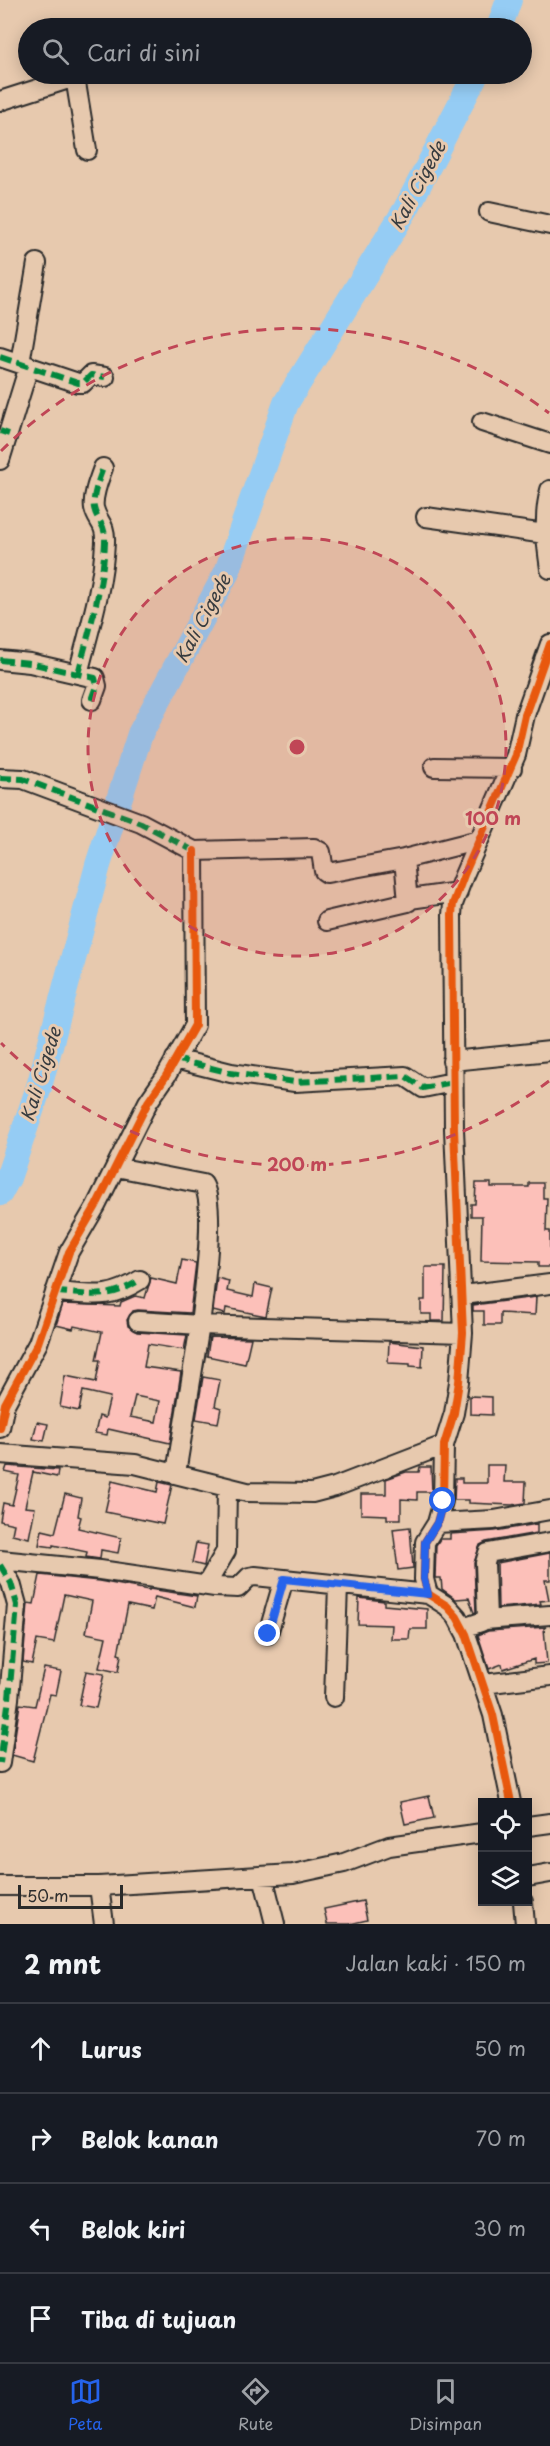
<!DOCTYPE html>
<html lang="id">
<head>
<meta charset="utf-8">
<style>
  body { margin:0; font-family:"Playpen Sans",sans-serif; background:#242831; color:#f1f3f6 }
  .controls { position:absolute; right:18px; bottom:18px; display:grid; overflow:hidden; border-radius:0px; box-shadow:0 3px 15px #0003 }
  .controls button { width:54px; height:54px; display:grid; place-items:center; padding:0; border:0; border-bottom:2px solid #363941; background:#171b24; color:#f1f3f6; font:30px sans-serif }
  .scale { position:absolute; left:18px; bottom:15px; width:105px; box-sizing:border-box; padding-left:6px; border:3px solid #2b2b2b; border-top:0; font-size:16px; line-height:21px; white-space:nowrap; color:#2b2b2b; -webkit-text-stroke:4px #e7c9ae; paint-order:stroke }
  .stop { position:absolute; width:18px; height:18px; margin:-14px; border:4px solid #2563eb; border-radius:50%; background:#fff }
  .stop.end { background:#2563eb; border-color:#fff; box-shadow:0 2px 6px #0008 }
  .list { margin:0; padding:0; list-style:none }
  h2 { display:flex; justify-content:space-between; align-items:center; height:78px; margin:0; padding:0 24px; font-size:26px }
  h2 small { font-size:20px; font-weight:400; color:#9ea1a6 }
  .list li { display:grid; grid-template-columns:39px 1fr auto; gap:18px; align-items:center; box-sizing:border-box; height:90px; padding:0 24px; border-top:2px solid #363941 }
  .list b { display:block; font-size:22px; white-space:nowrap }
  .list em { font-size:20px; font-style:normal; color:#9ea1a6 }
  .icon { flex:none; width:33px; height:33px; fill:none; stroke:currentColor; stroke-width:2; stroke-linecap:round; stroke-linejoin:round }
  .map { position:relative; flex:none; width:550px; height:1924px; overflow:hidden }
  .search { position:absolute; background:#171b24; box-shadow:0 3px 15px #0003; left:18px; right:18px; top:18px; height:66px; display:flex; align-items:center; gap:15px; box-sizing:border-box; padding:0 21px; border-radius:33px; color:#9ea1a6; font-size:22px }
  .sheet { height:438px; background:#171b24 }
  nav { display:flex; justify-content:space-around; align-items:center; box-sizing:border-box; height:84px; border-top:2px solid #363941; background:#171b24; font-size:16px; color:#9ea1a6 }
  nav a { display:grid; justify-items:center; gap:3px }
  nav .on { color:#2563eb }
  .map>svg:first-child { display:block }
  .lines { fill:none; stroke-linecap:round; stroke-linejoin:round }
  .river { stroke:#95ccf4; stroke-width:26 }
  .building { fill:#fcc0b9; stroke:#2b2b2b; stroke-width:1.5; fill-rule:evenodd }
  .minor-casing { stroke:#2b2b2b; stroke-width:22 }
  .minor { stroke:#e7c9ae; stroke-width:18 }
  .quiet { stroke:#00873e; stroke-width:6; stroke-dasharray:12 6; stroke-linecap:butt }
  .cycleway-casing { stroke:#e7c9ae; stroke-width:11 }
  .cycleway { stroke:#e8590c; stroke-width:8 }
  .route { stroke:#2563eb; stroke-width:8 }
  .ring { fill:none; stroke:#c04656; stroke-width:3; stroke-dasharray:10 8 }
  .labels { text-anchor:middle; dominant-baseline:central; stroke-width:6; stroke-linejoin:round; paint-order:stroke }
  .water-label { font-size:18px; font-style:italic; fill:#363b3f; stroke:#e7c9ae }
  .centre { fill:#c04656; stroke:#e7c9ae; stroke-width:3 }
  .ring-label { font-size:18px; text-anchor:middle; font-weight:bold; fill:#c04656; stroke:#e7c9ae; stroke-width:6; stroke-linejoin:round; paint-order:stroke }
</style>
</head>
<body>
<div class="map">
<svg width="550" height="1924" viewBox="0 0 550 1924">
  <rect width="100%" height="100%" fill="#e7c9ae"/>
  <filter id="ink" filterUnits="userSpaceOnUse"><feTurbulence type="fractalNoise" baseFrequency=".0167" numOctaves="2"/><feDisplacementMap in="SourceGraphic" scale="12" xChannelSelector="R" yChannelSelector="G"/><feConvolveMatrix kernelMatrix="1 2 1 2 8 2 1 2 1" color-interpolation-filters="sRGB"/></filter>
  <g filter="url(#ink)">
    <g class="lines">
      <path class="river" d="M499,28L509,0
        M0,1193L8,1178L39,1087L98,865L140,734L227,572L286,403L406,209L476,74"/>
    </g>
    <path class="building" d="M476,1183H491V1187H529V1183H543V1198H547L546,1231H550V1267H538V1262L481,1261L482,1216H471V1204H475Z
      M182,1260L196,1263L190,1313L138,1310L133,1311L127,1320L128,1326L137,1332L187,1335L184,1350L148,1344L144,1367L181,1372L170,1443L108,1429L107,1435L95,1433L99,1416L105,1418L110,1397L83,1391L79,1411L60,1407L65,1376L96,1382L100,1360H96L102,1332L74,1326L73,1329L56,1325L63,1304L120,1306L121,1302L135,1296L145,1298L151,1278L177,1284ZM135,1396L160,1401L156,1422L130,1417Z
      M425,1267H445L444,1321H431V1314H421V1300H425Z
      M217,1278L229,1281L227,1291L253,1297L255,1284L272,1288L266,1316L226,1308L225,1314L213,1311Z
      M536,1297L535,1315L500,1313V1325H484V1311H473V1305Z
      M210,1337L251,1338L245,1364L207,1356Z
      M389,1342L423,1346L422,1367L410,1366V1364L388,1363Z
      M203,1377L220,1380L215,1406L221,1408L218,1423L196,1419Z
      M470,1396L492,1397V1415L470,1414Z
      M37,1422L48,1424L44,1441L33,1439Z
      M487,1465H505L504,1482H526L525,1503L512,1505L469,1503V1500H454L455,1478H462V1483H487Z
      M7,1466L58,1470L57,1477L33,1472L25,1507L35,1508L29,1538L12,1534L14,1524L0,1521L3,1503L12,1505L19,1475L5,1472Z
      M420,1467H431L432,1492H417V1500L401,1499V1519H387V1515L361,1514V1494H386V1479L406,1472H419Z
      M112,1481L157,1492L159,1482L172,1485L163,1524L105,1512Z
      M65,1494L81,1498L78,1516L81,1517L78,1528L121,1538L118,1553L101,1550L100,1559L86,1557L87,1552L53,1545V1547L39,1545L42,1530L55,1533Z
      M537,1524V1533L486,1542L480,1545L474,1563L476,1612L474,1613L469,1598L456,1599L442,1589L441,1578H435L436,1545L440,1539H450V1534L495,1531Z
      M410,1527L413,1568L398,1570L393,1529Z
      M196,1543L208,1545L204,1566L192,1563Z
      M550,1553V1580H545L549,1600L540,1601L541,1604L498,1608L497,1563Z
      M40,1575L99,1581L149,1590V1589L197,1596L195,1607L155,1597L152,1610L128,1605L118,1654L121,1655L118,1672L99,1668L106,1637L86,1633L92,1601L64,1595L54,1643L37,1640L32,1664L23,1662L28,1603L34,1604Z
      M359,1598L384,1601V1605L427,1609V1629H410L409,1639H391L392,1625L358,1624Z
      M546,1627L544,1628L547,1663L534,1664V1659L503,1669L502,1664L489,1669L478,1635L488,1631Z
      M44,1668L61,1671L56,1695L50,1694L33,1761L12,1755L20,1704L35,1706Z
      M86,1671L104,1674L96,1708L79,1705Z
      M429,1796L434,1818L405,1824L400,1802Z
      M363,1901L367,1920L350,1924H327L324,1909Z"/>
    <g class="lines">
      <defs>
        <path id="minor" d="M0,101L75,77L87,150
          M489,212L550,225
          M0,357L78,383H83L91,375L105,377
          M20,363L37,263
          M482,422L550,444
          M0,460L29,366
          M550,490C543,516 546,542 550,569
          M426,517L545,534
          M0,660L30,663L95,678L97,686L92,700
          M78,674C89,630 103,588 105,542C106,523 97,522 94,508C92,496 99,479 103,468
          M434,767L512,768
          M0,778L23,779L141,823L194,851L314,848L321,852L324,871L327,873L404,859L479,840
          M410,899L458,892
          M327,921L408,902L404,859
          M175,1059L231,1073L295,1082L405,1076L423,1088L453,1082
          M452,1061L550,1051
          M116,1167L203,1184C217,1206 203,1297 200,1325L138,1321
          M55,1292C92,1294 106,1301 140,1280
          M463,1295L550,1284
          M0,1428L5,1404L38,1343L69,1252L96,1206L148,1102L166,1076L195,1025L194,851
          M0,1454L135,1464L247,1492L312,1493L335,1487L444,1445
          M176,1473L200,1325L463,1333
          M437,1523L494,1520L550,1510
          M0,1560L100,1570L215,1587L238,1588L249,1577L255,1576L428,1594
          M0,1565L11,1583L17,1605L9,1699L0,1763
          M206,1585L226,1551L227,1488
          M485,1620L550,1615
          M463,1628L481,1622L487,1618L485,1563L488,1553L550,1542
          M268,1634L284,1579
          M484,1684L550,1676
          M334,1697L338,1586
          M511,1802L493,1715L466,1634L457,1617L447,1606L428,1594L424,1579L425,1542L437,1523L443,1501L444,1445L454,1413L459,1382L463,1333L454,1129L452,915L453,904L464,875L516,755L525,715L550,644
          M528,1826L550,1823
          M263,1876L275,1924
          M528,1877L550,1873
          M0,1886H99L293,1874L344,1863L389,1846L482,1833
          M99,1886L104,1924
          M523,1902L525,1924"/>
      </defs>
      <use href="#minor" class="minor-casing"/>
      <use href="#minor" class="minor"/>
      <path class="quiet" d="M0,357L78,383H83L91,375L105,377
        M0,431L9,434
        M0,660L30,663L95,678L97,686L92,700
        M78,674C89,630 103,588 105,542C106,523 97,522 94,508C92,496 99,479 103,468
        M0,778L23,779L141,823L194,851V855
        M175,1059L231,1073L295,1082L405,1076L423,1088L453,1082
        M55,1292C92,1294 106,1301 140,1280
        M0,1565L11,1583L17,1605L9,1699L0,1763"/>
      <defs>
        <path id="cycleway" d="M0,1428L5,1404L38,1343L69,1252L96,1206L148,1102L166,1076L195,1025L194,851
          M511,1802L493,1715L466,1634L457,1617L447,1606L428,1594L424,1579L425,1542L437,1523L443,1501L444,1445L454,1413L459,1382L463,1333L454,1129L452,915L453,904L464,875L516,755L525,715L550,644"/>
      </defs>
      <use href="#cycleway" class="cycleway-casing"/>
      <use href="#cycleway" class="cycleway"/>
    </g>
  </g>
  <g class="lines" filter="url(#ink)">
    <path class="route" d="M268,1634L284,1579L428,1594L424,1579L425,1542L437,1523L443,1501"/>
  </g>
  <circle cx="297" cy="747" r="209" fill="#c04656" fill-opacity=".12"/>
  <g class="ring">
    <circle cx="297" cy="747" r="209"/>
    <path d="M549 1081A418 418 0 0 1 1 1043M1 451A418 418 0 0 1 549 413"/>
  </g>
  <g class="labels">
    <g class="water-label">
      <text transform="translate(417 185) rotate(-62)">Kali Cigede</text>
      <text transform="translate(202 618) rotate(-62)">Kali Cigede</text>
      <text transform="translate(40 1074) rotate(-73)">Kali Cigede</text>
    </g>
  </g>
  <circle cx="297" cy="747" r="9" class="centre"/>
  <g class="ring-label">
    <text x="493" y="825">100 m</text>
    <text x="297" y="1171">200 m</text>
  </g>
</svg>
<div class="controls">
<button><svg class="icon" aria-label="locate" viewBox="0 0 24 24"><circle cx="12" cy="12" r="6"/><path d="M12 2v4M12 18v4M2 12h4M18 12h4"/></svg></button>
<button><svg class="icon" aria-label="layers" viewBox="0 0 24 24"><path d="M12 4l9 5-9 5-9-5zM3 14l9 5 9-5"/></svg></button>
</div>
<div class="scale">50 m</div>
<div class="stop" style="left:443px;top:1501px"></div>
<div class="stop end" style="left:268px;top:1634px"></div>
<div class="search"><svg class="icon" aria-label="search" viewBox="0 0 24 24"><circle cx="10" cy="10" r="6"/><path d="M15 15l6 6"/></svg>Cari di sini</div>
</div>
<section class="sheet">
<h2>2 mnt<small>Jalan kaki · 150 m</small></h2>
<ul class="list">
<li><svg class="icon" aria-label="ahead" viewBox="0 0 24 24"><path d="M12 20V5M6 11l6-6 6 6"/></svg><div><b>Lurus</b></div><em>50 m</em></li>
<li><svg class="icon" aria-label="right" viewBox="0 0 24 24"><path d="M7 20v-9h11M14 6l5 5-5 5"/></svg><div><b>Belok kanan</b></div><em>70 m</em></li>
<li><svg class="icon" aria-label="left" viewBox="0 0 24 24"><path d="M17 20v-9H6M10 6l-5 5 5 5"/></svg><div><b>Belok kiri</b></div><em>30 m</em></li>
<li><svg class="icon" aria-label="arrive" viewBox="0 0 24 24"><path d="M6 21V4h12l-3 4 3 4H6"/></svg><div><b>Tiba di tujuan</b></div></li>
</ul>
</section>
<nav>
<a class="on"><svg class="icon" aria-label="map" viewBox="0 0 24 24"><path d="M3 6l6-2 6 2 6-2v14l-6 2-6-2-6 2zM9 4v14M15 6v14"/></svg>Peta</a>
<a><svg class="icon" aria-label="directions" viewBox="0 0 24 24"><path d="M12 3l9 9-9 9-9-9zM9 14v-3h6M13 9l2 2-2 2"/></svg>Rute</a>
<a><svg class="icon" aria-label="saved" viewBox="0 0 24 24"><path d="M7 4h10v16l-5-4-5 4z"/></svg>Disimpan</a>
</nav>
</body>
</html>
